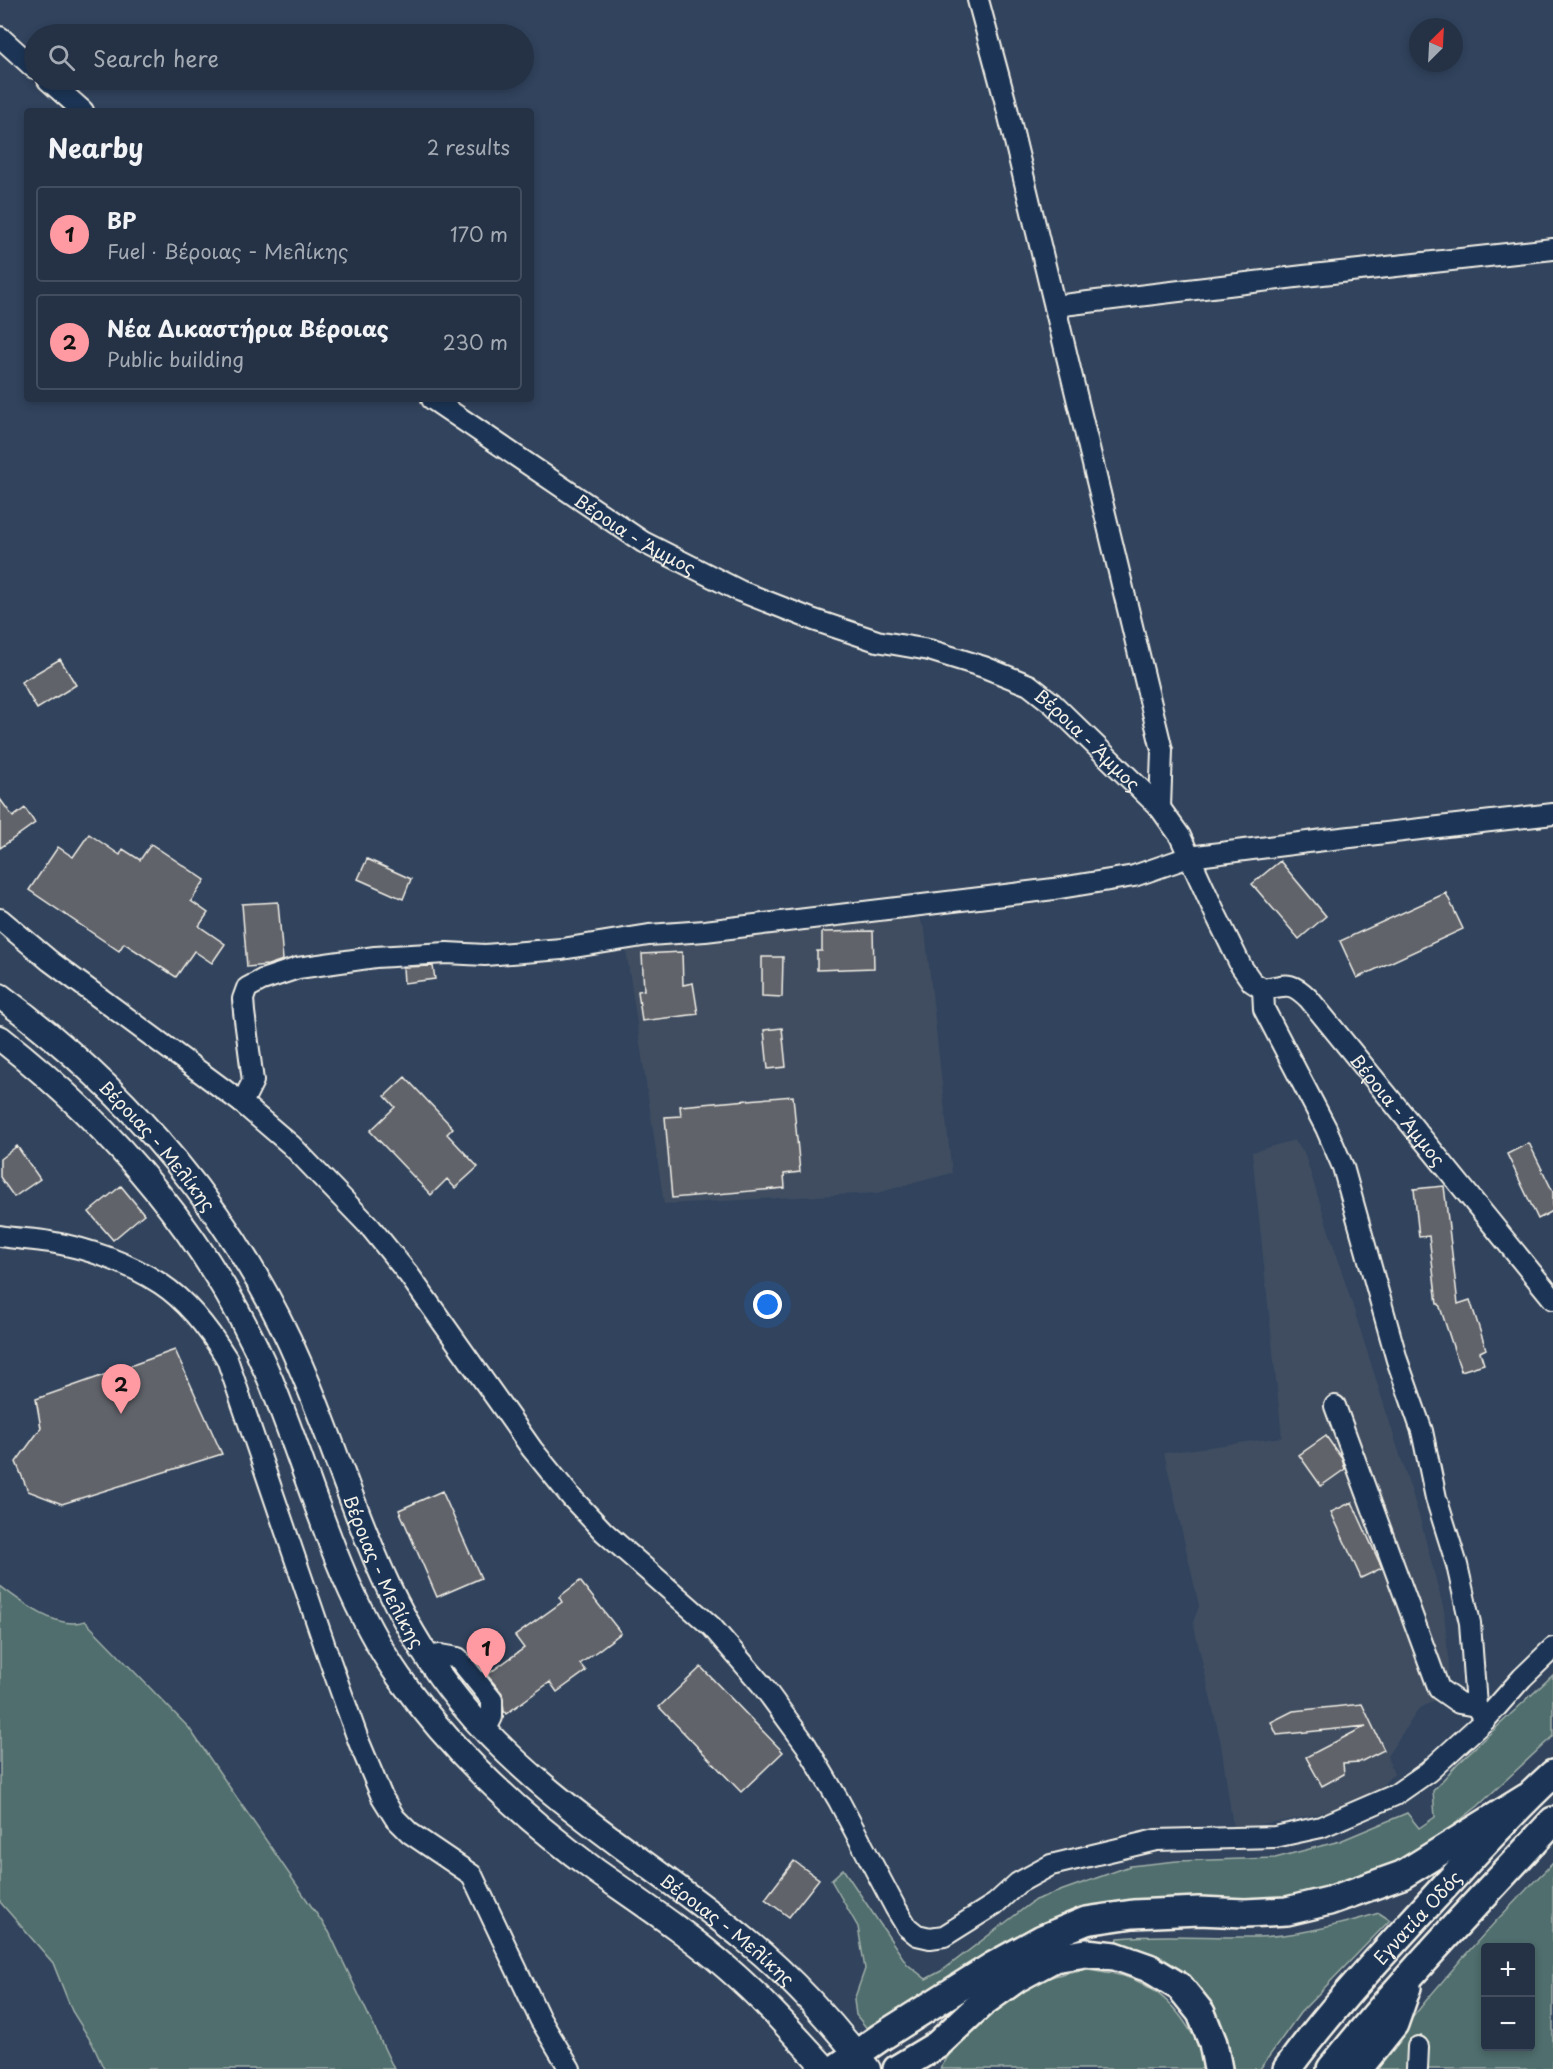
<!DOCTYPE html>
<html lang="en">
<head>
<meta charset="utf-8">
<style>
  body { margin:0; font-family:"Playpen Sans",sans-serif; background:#2d3a4d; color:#f1f3f6 }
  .controls { position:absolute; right:18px; bottom:18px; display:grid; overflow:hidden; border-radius:6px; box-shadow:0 3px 9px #0003 }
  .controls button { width:54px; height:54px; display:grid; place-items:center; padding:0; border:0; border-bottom:2px solid #424d5f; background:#253246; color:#f1f3f6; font:30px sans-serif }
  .compass { position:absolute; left:1409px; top:18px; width:54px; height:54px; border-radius:50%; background:#253246; box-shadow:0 3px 9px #0003; rotate:24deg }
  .you { position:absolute; left:768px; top:1305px; width:21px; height:21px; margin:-15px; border:4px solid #fff; border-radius:50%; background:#1a73e8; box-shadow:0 0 0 9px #1a73e833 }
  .badge { display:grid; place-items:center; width:39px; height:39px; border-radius:50%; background:#ff9aa2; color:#111; font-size:20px; font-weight:700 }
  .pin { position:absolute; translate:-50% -50px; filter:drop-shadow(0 2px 3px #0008) }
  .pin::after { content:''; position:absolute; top:32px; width:21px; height:18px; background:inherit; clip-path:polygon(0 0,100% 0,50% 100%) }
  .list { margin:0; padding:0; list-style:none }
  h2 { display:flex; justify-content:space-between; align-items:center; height:78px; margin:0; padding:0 24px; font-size:26px }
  h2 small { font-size:20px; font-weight:400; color:#a3aab3 }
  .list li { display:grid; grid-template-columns:39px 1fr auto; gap:18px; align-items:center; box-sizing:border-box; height:96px; margin:0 12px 12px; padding:0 12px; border:2px solid #424d5f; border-radius:6px }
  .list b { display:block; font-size:22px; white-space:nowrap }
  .list p { margin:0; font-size:20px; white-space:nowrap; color:#a3aab3 }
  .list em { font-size:20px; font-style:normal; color:#a3aab3 }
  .icon { flex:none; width:33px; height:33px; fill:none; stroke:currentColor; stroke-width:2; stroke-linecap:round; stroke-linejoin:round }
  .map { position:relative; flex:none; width:1553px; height:2069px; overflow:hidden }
  .search { position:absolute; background:#253246; box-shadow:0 3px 9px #0003; left:24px; top:24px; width:510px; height:66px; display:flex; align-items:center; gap:15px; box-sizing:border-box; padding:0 21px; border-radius:33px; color:#a3aab3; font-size:22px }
  .panel { position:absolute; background:#253246; box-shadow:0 3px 9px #0003; left:24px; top:108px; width:510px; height:294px; border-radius:6px }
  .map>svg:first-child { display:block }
  .built { fill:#3f4d61 }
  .green { fill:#4f6e6d; stroke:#a2b0aa; stroke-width:1.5; fill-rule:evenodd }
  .building { fill:#61636b; stroke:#f4f1e8; stroke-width:1.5 }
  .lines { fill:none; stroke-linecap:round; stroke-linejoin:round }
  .minor-casing { stroke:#f4f1e8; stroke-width:24 }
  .major-casing { stroke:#f4f1e8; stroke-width:28 }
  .highway-casing { stroke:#f4f1e8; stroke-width:32 }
  .minor { stroke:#1d3557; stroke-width:20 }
  .major { stroke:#1d3557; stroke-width:24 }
  .highway { stroke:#1d3557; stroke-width:27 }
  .labels { text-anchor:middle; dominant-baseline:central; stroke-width:5; stroke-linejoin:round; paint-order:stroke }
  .street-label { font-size:18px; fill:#f4f1e8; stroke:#1d3557 }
</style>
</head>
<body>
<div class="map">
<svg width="1553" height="2069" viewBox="0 0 1553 2069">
  <rect width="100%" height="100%" fill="#31435d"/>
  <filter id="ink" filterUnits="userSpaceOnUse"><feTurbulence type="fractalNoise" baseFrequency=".0167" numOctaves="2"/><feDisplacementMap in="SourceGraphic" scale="12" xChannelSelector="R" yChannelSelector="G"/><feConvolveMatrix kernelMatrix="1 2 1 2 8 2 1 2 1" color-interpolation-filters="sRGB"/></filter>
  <g filter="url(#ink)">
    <path class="built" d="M918,915L925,930L952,1173L877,1193L664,1204L626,950Z
      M1294,1140L1304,1152L1419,1515L1444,1610L1449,1665L1446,1683L1431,1692L1435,1700L1419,1709L1387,1756L1394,1773L1372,1797L1342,1808L1286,1821L1233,1827L1221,1744L1193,1622L1199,1606L1164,1453L1282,1437L1252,1152Z"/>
    <path class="green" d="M0,1586C21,1602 58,1631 85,1621L189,1728L329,1932L394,2069H104L92,2043L72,2011L53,1963L0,1902Z
      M1553,1675V1736L1478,1806L1419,1852L1371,1875L1324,1893L1273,1898L1121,1903L869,2031L856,2015L854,2000L865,1969L858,1927L831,1880L843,1869L907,1964L926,1979L943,1970L1035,1900L1130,1866L1177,1861L1275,1858L1340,1841L1407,1813L1419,1828L1435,1817L1433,1791L1457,1764Z
      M1553,1863V2069H1372C1427,1996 1488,1926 1553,1863ZM1486,1948H1530V2046H1486Z
      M1379,1913L1390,1920L1300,2013L1260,2069H1232L1229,2046L1219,2021L1116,1944L1118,1938C1164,1933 1210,1938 1257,1937C1298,1936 1340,1925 1379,1913Z
      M1089,1969C1105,1972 1123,1974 1139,1982C1171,1997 1199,2034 1205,2069H940C972,2015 1025,1976 1089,1969Z"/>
    <path class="building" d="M60,659L76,685L37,709L21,682Z
      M0,799L13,817L25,808L35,823L0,848Z
      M89,834L120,855L123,849L140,860L151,844L205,880L191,901L208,913L199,926L225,944L212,963L194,951L176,977L124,943L119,951L29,890L58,847L73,857Z
      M367,859L411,879L403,899L358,879Z
      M1280,861L1326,916L1299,939L1252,884Z
      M1446,893L1463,929L1357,978L1340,941Z
      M278,902L283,960L268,965L247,967L242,904Z
      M873,931L874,968L817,970V951H822V932Z
      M682,952L683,985L693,983L698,1014L642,1021L638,991L644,990L642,954Z
      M762,957H783L782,997L762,996Z
      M433,966L435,979L404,983L403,967Z
      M782,1028L786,1067L768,1069L764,1030Z
      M405,1077L453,1128L447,1134L478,1167L455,1188L447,1179L431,1195L370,1131L395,1107L385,1096Z
      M793,1096L800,1172L784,1174L785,1188L672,1198L665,1117L681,1116L680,1106Z
      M1529,1143L1553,1192V1211L1538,1219L1507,1154Z
      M17,1146L40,1179L14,1197L0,1177V1159Z
      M121,1186L144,1214L113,1240L89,1212Z
      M1444,1186L1458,1304L1470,1300L1486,1349L1480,1352L1484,1364L1461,1371L1439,1304H1437L1429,1236L1419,1237L1414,1189Z
      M175,1350L222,1454L62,1504L28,1491L16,1462L41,1428L36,1399Z
      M1326,1436L1342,1459L1345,1469L1321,1486L1299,1455Z
      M442,1491L481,1578L437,1597L399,1510Z
      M1352,1502L1382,1568L1361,1578L1331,1512Z
      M580,1581L621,1633L580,1664L586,1671L557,1692L550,1682L506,1714L504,1711L502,1693L487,1675L524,1648L515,1636L562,1602L559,1597Z
      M701,1667L783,1752L741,1792L659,1707Z
      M1362,1704L1384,1750L1360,1762L1343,1763L1344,1774L1322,1786L1306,1757L1366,1726L1277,1735L1271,1722L1293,1711Z
      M794,1861L819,1879L789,1917L765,1899Z"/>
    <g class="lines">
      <defs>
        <g id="minor">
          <path d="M978,0L1005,100L1162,750L1160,808"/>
          <path d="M0,37L34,68"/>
          <path d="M48,80L83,111"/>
          <path d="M1055,306L1304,276L1553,249"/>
          <path id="s1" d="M432,399L643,542L740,591L814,620L877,641L929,650L984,667L1029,685L1052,703L1160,808L1180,836L1216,915L1241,966L1252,982L1263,989C1287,985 1291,981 1309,999L1553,1299"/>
          <path d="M0,919L50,961L242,1103L291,1145L371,1228L409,1275L532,1449L571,1497L604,1532L712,1627L762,1685L806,1745L839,1801L895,1907L907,1927L917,1935L930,1938L944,1936L995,1904L1018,1883L1051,1865L1156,1840L1275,1837L1321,1827L1395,1795L1428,1772L1485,1720L1522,1678L1553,1648"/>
          <path d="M1263,989L1264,1009L1326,1128L1343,1167L1397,1360L1422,1431L1436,1498L1457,1565L1470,1623L1476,1706L1485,1720"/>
          <path d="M242,1103L253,1081L244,1012L243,999L247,988L262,980L298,968L375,957L447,953L485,955L562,949L649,935L705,931L1054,889L1134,876L1189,857L1324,840L1553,814"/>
          <path d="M0,1236C17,1239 34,1239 50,1242C87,1248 129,1263 161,1284C188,1302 210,1331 227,1359L330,1661L359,1742L382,1797L395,1818L410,1833L472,1875L540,2019L570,2069"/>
          <path d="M1335,1406L1439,1689L1459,1703L1476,1706"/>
          <path d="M426,1657L441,1655L458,1658L492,1700V1717L485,1731"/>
          <path d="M1417,2069L1418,2047"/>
        </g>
        <g id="major">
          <path id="s2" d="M0,996C129,1091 237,1216 300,1365C351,1483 375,1598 460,1702C540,1800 650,1861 747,1941C790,1976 834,2024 868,2069"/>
          <path d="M0,1038C115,1128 213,1243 270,1379C311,1479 337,1587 399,1677C453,1753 521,1816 596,1871C640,1902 686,1932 727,1968C763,1999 794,2034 826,2069"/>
        </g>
        <g id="highway">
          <path d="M835,2069L881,2037L993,1966L1042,1939L1086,1921L1133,1914L1199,1911L1245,1913L1287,1911L1329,1901L1402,1875L1526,1798"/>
          <path d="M897,2069L937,2045L982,2003L1017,1978L1054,1958L1086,1953L1115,1956L1149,1968L1180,1987L1201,2013L1213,2043L1218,2069"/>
          <path id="s3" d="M1287,2069C1331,2008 1383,1954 1433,1899C1472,1857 1510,1813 1553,1774"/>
          <path d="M1331,2069C1400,1982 1478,1902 1553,1821"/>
          <path d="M1358,2069L1394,2024L1407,1987"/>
        </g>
      </defs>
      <use href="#minor" class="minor-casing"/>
      <use href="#major" class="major-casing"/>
      <use href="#highway" class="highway-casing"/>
      <use href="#minor" class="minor"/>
      <use href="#major" class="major"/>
      <use href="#highway" class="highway"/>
    </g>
  </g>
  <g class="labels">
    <g class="street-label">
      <text stroke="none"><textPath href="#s1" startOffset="244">Βέροια - Άμμος</textPath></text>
      <text stroke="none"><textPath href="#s1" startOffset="748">Βέροια - Άμμος</textPath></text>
      <text stroke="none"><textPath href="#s1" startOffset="1251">Βέροια - Άμμος</textPath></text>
      <text stroke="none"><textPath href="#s2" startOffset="218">Βέροιας - Μελίκης</textPath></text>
      <text stroke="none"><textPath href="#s2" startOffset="704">Βέροιας - Μελίκης</textPath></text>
      <text stroke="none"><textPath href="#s3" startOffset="200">Εγνατία Οδός</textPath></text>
      <text stroke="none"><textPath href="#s2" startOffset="1208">Βέροιας - Μελίκης</textPath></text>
    </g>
  </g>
</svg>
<div class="controls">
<button>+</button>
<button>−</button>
</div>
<svg class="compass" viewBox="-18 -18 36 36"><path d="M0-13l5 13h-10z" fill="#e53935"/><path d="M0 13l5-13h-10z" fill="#a3aab3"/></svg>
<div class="you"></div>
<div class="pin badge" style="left:486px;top:1678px">1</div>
<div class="pin badge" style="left:121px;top:1414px">2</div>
<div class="search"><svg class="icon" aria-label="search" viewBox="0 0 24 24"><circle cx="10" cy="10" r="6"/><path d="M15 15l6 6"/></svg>Search here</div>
<section class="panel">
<h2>Nearby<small>2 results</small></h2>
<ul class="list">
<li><span class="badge">1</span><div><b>BP</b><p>Fuel · Βέροιας - Μελίκης</p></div><em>170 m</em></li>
<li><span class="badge">2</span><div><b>Νέα Δικαστήρια Βέροιας</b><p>Public building</p></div><em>230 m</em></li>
</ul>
</section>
</div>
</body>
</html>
